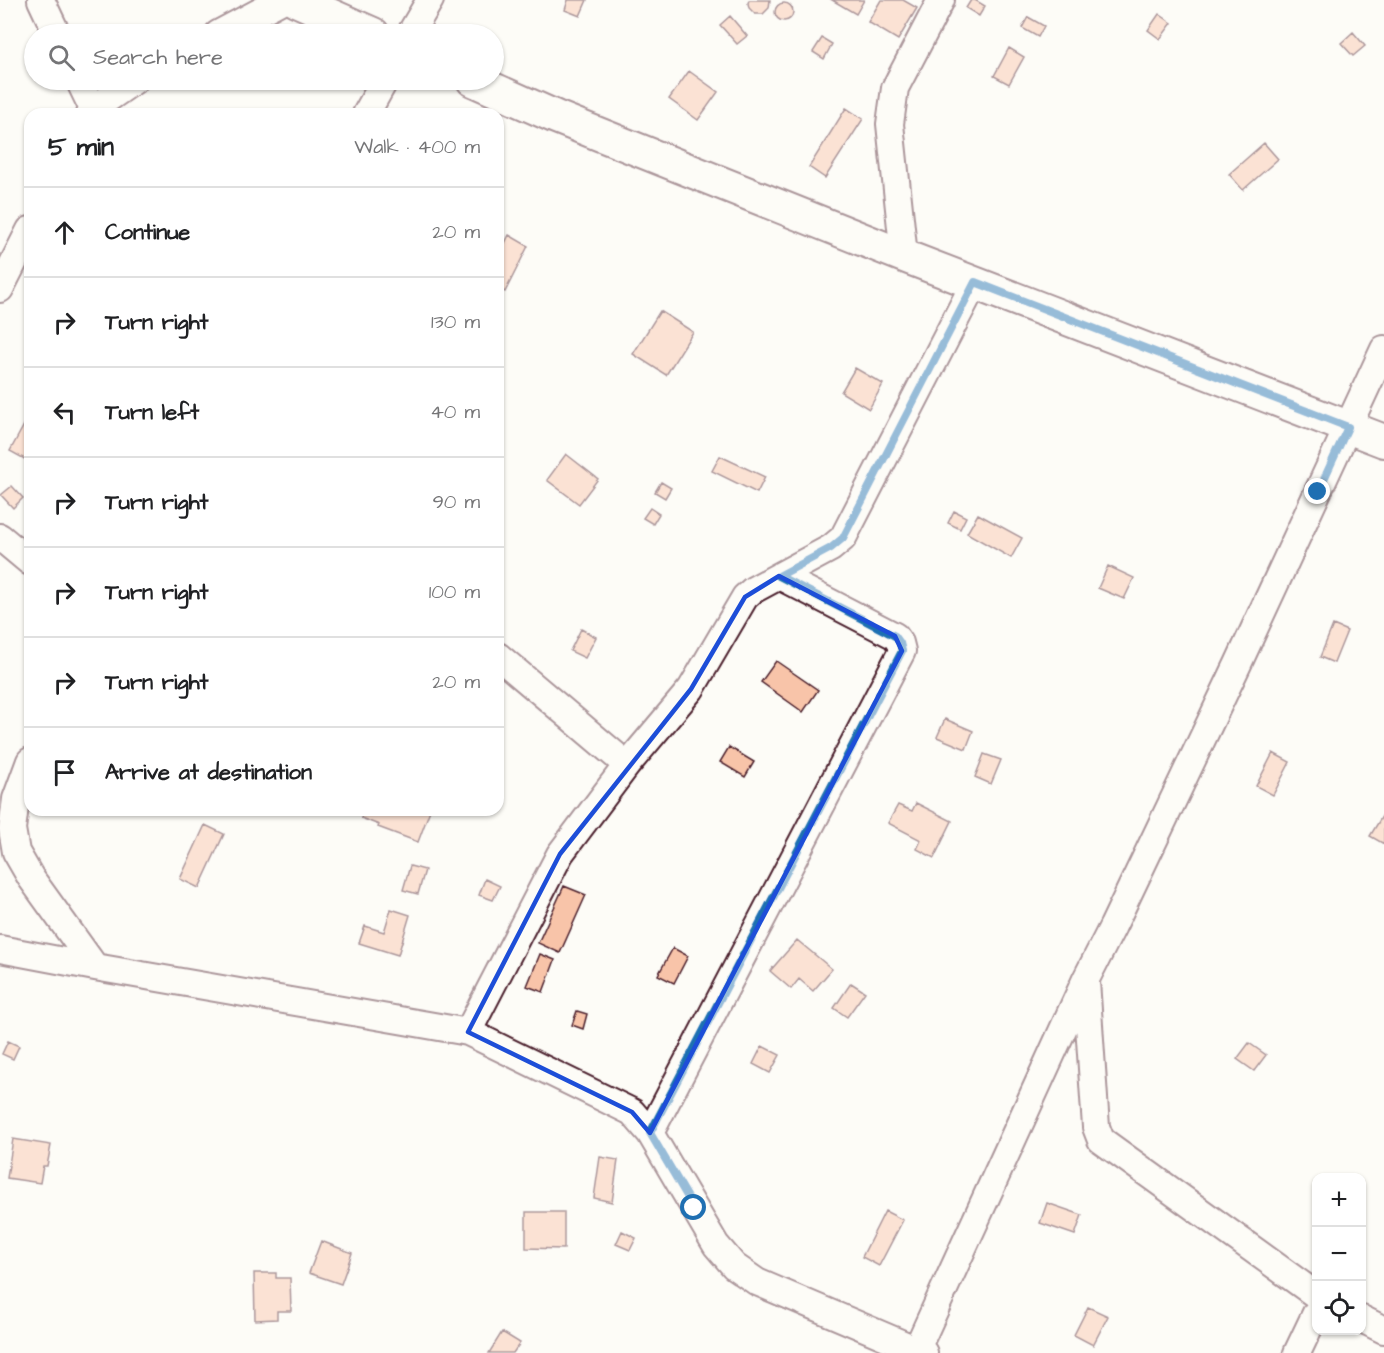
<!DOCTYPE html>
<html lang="en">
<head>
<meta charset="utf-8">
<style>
  body { margin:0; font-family:"Architects Daughter",sans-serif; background:#f6f6f6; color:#202124 }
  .controls { position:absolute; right:18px; bottom:18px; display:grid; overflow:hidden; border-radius:12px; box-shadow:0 2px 4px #0004 }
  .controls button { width:54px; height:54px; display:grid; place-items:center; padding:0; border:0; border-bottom:2px solid #e0e0e0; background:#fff; color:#202124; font:30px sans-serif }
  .stop { position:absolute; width:18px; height:18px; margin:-14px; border:4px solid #1f6fb2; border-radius:50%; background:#fff }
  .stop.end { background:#1f6fb2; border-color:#fff; box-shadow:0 2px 6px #0008 }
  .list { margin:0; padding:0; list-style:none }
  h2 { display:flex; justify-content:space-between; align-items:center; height:78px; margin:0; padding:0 24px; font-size:26px }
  h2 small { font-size:20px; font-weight:400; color:#757577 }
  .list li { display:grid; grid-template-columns:39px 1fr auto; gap:18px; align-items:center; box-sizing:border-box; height:90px; padding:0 24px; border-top:2px solid #e0e0e0 }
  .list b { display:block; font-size:22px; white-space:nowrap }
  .list em { font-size:20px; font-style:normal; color:#757577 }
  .icon { flex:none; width:33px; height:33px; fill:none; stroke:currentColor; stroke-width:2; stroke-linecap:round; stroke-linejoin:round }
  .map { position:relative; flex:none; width:1384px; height:1353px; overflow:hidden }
  .search { position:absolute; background:#fff; box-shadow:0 2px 4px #0004; left:24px; top:24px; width:480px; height:66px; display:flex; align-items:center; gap:15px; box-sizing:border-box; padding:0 21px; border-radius:33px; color:#757577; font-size:22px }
  .panel { position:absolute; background:#fff; box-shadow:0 2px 4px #0004; left:24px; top:108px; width:480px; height:708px; border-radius:18px }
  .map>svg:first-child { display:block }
  .building { fill:#f8c4a9; stroke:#4a1f2b; stroke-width:1.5 }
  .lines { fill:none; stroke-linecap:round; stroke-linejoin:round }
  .minor-casing { stroke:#4a1f2b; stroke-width:30 }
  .tertiary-casing { stroke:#4a1f2b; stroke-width:36 }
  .minor { stroke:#fdfcf7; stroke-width:26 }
  .tertiary { stroke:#fdfcf7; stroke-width:32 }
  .route { stroke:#1f6fb2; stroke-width:8 }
  .marked { fill:none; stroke:#1d4ed8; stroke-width:4.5; stroke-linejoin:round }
</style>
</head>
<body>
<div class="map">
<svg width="1384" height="1353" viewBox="0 0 1384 1353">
  <rect width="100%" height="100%" fill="#fdfcf7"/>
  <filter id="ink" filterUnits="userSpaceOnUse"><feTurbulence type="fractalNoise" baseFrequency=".0167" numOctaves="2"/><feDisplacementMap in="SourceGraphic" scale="12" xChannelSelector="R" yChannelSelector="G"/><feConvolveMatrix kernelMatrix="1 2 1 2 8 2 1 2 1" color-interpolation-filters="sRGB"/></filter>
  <g filter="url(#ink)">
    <path class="building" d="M568,0H587L580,16L565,10Z
      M749,0H770L769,8L763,14H755L749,8L748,3Z
      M832,0H864L856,14Z
      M881,0H903L917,8L898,40L868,22Z
      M971,0H975L985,6L979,16L966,8Z
      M775 12a9 9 0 1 1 18 0a9 9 0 1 1-18 0Z
      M1159,14L1172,23L1160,39L1148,30Z
      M730,16L747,36L737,44L720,25Z
      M1028,17L1044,26L1038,37L1022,28Z
      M1353,32L1365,46L1353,56L1341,43Z
      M822,38L832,44L824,59L813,52Z
      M1009,48L1024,57L1009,84L994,76Z
      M689,71L718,92L698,120L669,99Z
      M846,108L863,119L825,178L809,167Z
      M1264,143L1278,159L1243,190L1229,174Z
      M509,235L528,246L505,292L498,288V239L505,243Z
      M660,311L693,332L666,375L633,354Z
      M855,368L883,384L869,409L841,392Z
      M30,414V462L10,451Z
      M566,454L598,479L579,504L547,480Z
      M720,456L765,477L757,493L712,471Z
      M661,482L671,488L665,498L655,492Z
      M12,486L23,498L13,508L1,495Z
      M650,508L659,514L653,524L643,518Z
      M954,511L966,517L960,529L948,523Z
      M978,514L1022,538L1011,558L967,533Z
      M1108,566L1134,578L1124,599L1098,588Z
      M1333,625L1347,631L1334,663L1320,657Z
      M581,629L596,637L585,658L570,651Z
      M776,661L818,690L803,712L761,682Z
      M945,719L973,731L966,749L937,737Z
      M729,747L754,762L745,777L720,762Z
      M1273,753L1290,762L1273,795L1256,786Z
      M984,754L1001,760L991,784L975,777Z
      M916,803L952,821L934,858L917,849L921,840L888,823L898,805L912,811Z
      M364,810H430L418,842L378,827L379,825L361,818Z
      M1384,813V844L1370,836Z
      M205,825L224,834L199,888L180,879Z
      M410,866L425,870L418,894L403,890Z
      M485,879L500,886L493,900L479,895Z
      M564,886L586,895L560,953L538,943Z
      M391,909L410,915L398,955L359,943L365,926L384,932Z
      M797,940L832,969L813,991L799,979L791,989L770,971Z
      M673,948L688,956L674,983L658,975Z
      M540,954L555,960L543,992L527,986Z
      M851,983L865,992L847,1017L834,1008Z
      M577,1011L587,1014L583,1029L572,1025Z
      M8,1041L19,1046L13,1059L2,1054Z
      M1249,1043L1266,1055L1254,1071L1237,1059Z
      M762,1046L780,1055L770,1073L753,1064Z
      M13,1139L51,1145L47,1166H43L40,1183L7,1178Z
      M600,1157L618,1160L612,1202L594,1198Z
      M1047,1203L1082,1215L1075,1235L1040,1223Z
      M885,1211L903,1220L879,1266L862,1257Z
      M526,1212H564V1249L526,1248Z
      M622,1231L636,1238L630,1250L616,1244Z
      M321,1241L352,1253L341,1284L309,1273Z
      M254,1273H276V1278H290L291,1311H277V1319L255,1320Z
      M1088,1307L1108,1316L1093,1345L1074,1335Z
      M502,1332L520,1343L513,1353H489Z"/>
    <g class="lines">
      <defs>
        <path id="minor" d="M41,0L57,34
          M218,34L282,0
          M410,34L430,0
          M79,80L93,109L90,114
          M93,109L135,80
          M366,114L385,80
          M904,256L890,124L895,88L941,0
          M0,289L30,230
          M0,537L30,562
          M498,656L627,765
          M30,761L16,799L12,829L16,852L31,878L95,967
          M0,949L95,967L468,1032L632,1112L650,1133L716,1245L734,1266L757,1282L924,1353
          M1086,981L1096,1127L1101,1140L1316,1295
          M468,1032L560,854L627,765L691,689L745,597L753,590L831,548L843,538L975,282
          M650,1133L902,651L900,643L895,636L779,576
          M1362,1319L1384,1330
          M915,1353L1086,979L1113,926L1238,664L1384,349
          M1297,1353L1316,1313"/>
        <path id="tertiary" d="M296,0L373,34
          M473,80L556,117L904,256L1384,441"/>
      </defs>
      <use href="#minor" class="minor-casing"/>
      <use href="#tertiary" class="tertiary-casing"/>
      <use href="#minor" class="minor"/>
      <use href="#tertiary" class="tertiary"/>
    </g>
  </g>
  <g class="lines" filter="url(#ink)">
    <path class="route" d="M694,1208L650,1133L902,651L900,643L895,636L779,576L831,548L843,538L975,282L1348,427L1318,492"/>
  </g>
  <path d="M0 0H1384V1353H0ZM779,576L895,636L902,651L650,1133L632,1112L468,1032L560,854L691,689L745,597Z" fill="#fdfcf7" fill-opacity=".55" fill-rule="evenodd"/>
  <path class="marked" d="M779,576L895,636L902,651L650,1133L632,1112L468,1032L560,854L691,689L745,597Z"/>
</svg>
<div class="controls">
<button>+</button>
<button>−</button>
<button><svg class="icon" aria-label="locate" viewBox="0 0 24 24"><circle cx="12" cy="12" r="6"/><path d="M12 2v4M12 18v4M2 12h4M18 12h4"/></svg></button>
</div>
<div class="stop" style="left:694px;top:1208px"></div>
<div class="stop end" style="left:1318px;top:492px"></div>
<div class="search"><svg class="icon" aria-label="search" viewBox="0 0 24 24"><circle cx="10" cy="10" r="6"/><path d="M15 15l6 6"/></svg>Search here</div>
<section class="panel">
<h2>5 min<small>Walk · 400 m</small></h2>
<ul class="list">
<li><svg class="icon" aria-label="ahead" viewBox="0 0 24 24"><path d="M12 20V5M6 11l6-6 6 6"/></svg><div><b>Continue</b></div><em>20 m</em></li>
<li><svg class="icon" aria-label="right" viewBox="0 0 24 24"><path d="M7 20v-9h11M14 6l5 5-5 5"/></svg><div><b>Turn right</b></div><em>130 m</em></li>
<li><svg class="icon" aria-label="left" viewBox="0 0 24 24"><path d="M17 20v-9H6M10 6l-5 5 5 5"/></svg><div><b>Turn left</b></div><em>40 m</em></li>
<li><svg class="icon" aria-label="right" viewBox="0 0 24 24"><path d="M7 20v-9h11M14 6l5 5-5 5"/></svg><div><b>Turn right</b></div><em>90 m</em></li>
<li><svg class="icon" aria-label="right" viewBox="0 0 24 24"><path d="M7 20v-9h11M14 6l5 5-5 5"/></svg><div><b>Turn right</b></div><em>100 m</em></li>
<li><svg class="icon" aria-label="right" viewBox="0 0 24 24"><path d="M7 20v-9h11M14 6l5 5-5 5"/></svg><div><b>Turn right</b></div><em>20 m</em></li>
<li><svg class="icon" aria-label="arrive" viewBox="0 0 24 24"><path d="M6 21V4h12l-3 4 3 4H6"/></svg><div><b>Arrive at destination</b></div></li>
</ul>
</section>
</div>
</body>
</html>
